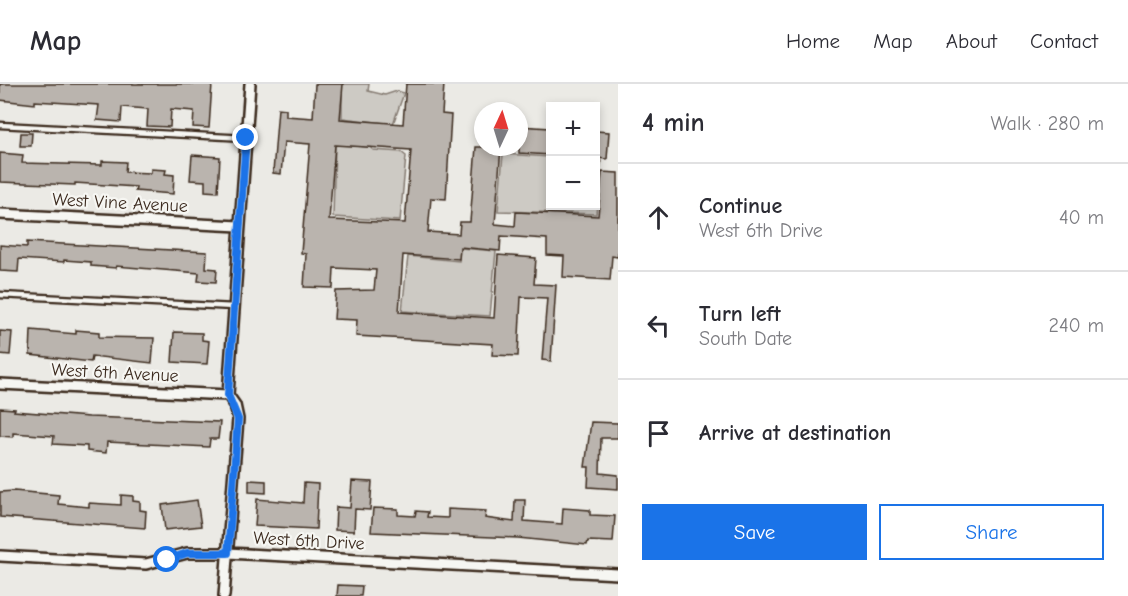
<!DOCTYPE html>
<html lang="en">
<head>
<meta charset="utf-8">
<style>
  body { margin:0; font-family:"Comic Neue",sans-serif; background:#f2f2f3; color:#2b2b33 }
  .controls { position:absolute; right:18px; top:18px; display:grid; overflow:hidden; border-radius:0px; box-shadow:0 3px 9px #0003 }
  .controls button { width:54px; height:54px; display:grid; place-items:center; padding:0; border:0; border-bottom:2px solid #e1e1e2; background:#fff; color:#2b2b33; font:30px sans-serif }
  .compass { position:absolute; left:474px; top:18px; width:54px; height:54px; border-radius:50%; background:#fff; box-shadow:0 3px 9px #0003; rotate:4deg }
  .stop { position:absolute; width:18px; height:18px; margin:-14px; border:4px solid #1a73e8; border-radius:50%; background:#fff }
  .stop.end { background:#1a73e8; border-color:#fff; box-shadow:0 2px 6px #0008 }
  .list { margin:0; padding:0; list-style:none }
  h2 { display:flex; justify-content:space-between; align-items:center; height:78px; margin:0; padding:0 24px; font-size:26px }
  h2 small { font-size:20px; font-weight:400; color:#7c7c81 }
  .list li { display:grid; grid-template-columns:39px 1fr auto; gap:18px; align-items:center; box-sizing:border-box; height:108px; padding:0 24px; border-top:2px solid #e1e1e2 }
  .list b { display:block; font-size:22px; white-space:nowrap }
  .list p { margin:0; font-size:20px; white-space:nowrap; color:#7c7c81 }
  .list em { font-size:20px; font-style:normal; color:#7c7c81 }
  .actions { display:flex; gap:12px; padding:18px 24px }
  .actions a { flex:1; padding:14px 0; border:2px solid #1a73e8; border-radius:0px; text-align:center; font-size:21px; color:#1a73e8 }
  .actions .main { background:#1a73e8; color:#fff }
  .icon { flex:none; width:33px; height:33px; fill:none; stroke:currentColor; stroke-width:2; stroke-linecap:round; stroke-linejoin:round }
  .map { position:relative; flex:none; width:618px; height:512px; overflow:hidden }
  header { display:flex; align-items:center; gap:36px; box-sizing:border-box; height:84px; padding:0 30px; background:#fff; border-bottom:2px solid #e1e1e2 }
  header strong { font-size:28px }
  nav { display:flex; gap:33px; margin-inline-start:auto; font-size:21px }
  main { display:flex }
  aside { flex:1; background:#fff }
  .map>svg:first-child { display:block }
  .green { fill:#cdcac4; stroke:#847a71; stroke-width:1.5 }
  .building { fill:#bab4ae; stroke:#3b2a1e; stroke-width:1.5; fill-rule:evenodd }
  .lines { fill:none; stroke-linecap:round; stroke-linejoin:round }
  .lane-casing { stroke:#3b2a1e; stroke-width:9 }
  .street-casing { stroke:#3b2a1e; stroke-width:14 }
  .lane { stroke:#f6f6f2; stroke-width:4.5 }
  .street { stroke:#f6f6f2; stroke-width:9 }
  .route { stroke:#1a73e8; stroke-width:8 }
  .labels { text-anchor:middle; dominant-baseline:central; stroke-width:4.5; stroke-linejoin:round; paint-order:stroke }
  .street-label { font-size:18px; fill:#3b2a1e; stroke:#f6f6f2 }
</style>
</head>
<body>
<header>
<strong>Map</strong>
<nav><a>Home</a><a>Map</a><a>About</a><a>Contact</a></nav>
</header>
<main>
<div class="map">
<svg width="618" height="512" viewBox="0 0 618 512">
  <rect width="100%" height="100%" fill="#ebeae5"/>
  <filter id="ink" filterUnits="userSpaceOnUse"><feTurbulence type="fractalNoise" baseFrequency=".0167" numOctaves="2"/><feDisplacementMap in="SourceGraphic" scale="12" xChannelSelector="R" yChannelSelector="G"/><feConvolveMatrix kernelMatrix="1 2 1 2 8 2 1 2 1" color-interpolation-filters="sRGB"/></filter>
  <g filter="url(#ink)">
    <path class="green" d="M342,0H369L368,7L385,11L397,7L404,9L393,40L342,34Z
      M335,60L370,63L373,66L401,68L406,72L400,137L333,133Z
      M503,70L550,73V122H596V76L601,77L596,130L498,127Z
      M460,164L496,167L490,232L402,227L408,172L459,177Z"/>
    <path class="building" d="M0,0H212L209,44L193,43L194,27L171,25L170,43L147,42L148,25L122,23L121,38L97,36L99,21L35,17V20L0,16Z
      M315,0H343L340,35L403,40L406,0H444L442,30L451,31L446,115L431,114L428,148L459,150L460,138H470L476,63H501L495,140L515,142L516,128L598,132L602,88L618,89V173L612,172L610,196L563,193L564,172L547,171V155L501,152L500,167L460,163L459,175L403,171L399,228L494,234L498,171L536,174L534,200L556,201L551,277L542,276L547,214L521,213L518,272L492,271L493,260L356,252L357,236L334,235L336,207L374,206L376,186L334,184L333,204L304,203L306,170L301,169L310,60L284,58L281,90L273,89L278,24L286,25V32L313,34ZM335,61L411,66L405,139L329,136Z
      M519,42L550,44V71L519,69Z
      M596,47L609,48L607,75L596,74Z
      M21,49H32L31,62H20Z
      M0,69L23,71L22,79L102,81V77L126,78L125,88L151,89V85L166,86L165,90L174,91L173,110L135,107L136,103L75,99V101L0,98Z
      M192,71L220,73L218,108L205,107V97L190,96Z
      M27,158L207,168L206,184L217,185L216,198L198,197L199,189L116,182V184L91,182V178L64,176V178L19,175L18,188L0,187V161L27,163Z
      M31,246L76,250V246L99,248V253L154,254L152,279L92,272L91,278L30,271Z
      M0,247L12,248L10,271L0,270Z
      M174,248L202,249V256L209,257L207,280L172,278Z
      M0,324L15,325L14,327L89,333L220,338L218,355H210L209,363L107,358L106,369L87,367V362L53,360L54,352L13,349V353L0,352Z
      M591,338L618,339V354H601L600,389L618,391V405L588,403L589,383H585Z
      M249,396L266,397V409L249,408Z
      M352,397L372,398L370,426L355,425L354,447L335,446L336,423L350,424Z
      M304,399L318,400L316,445L255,442L257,415L303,419Z
      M14,407L59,411L58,420L89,423V419L121,421V411L133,412V417L140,418V426L146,427L145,444L0,433V408Z
      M197,416L201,442L165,446L162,421Z
      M515,416H525L524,437L562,440L563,424L590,426V431L615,432L613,458L588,457L587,461L518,454L371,448L373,424L398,425V431L415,432L416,427L428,428L427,433L448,434V425L486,427L485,434L514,438Z
      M338,501L362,502L361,512H337Z"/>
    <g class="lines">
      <defs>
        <path id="lane" d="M0,41L246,54
          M0,211L234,223"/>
        <path id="street" d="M0,130L239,142
          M0,300L228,311
          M0,472L146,480L187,469H228L618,490
          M224,512L238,335L235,321L228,311L250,0"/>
      </defs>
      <use href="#lane" class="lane-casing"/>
      <use href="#street" class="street-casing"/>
      <use href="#lane" class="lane"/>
      <use href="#street" class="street"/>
    </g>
  </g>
  <g class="lines" filter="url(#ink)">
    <path class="route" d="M167,476L187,469H228L238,335L228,311L246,54"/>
  </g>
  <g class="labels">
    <g class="street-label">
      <text transform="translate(120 119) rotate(3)">West Vine Avenue</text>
      <text transform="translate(115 289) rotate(3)">West 6th Avenue</text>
      <text transform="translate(309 457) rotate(3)">West 6th Drive</text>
    </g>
  </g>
</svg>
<div class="controls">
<button>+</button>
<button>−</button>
</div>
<svg class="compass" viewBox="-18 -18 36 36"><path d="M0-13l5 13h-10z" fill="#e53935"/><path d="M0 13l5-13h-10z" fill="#7c7c81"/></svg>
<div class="stop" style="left:167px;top:476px"></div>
<div class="stop end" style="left:246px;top:54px"></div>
</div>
<aside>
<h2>4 min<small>Walk · 280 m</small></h2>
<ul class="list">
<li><svg class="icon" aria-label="ahead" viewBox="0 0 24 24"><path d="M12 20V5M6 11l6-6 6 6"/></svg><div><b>Continue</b><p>West 6th Drive</p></div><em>40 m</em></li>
<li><svg class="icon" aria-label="left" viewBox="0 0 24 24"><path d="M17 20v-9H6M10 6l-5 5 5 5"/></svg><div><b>Turn left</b><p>South Date</p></div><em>240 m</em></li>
<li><svg class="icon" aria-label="arrive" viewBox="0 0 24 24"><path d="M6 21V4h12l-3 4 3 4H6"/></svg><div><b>Arrive at destination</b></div></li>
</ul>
<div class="actions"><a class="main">Save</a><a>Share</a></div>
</aside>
</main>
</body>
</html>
